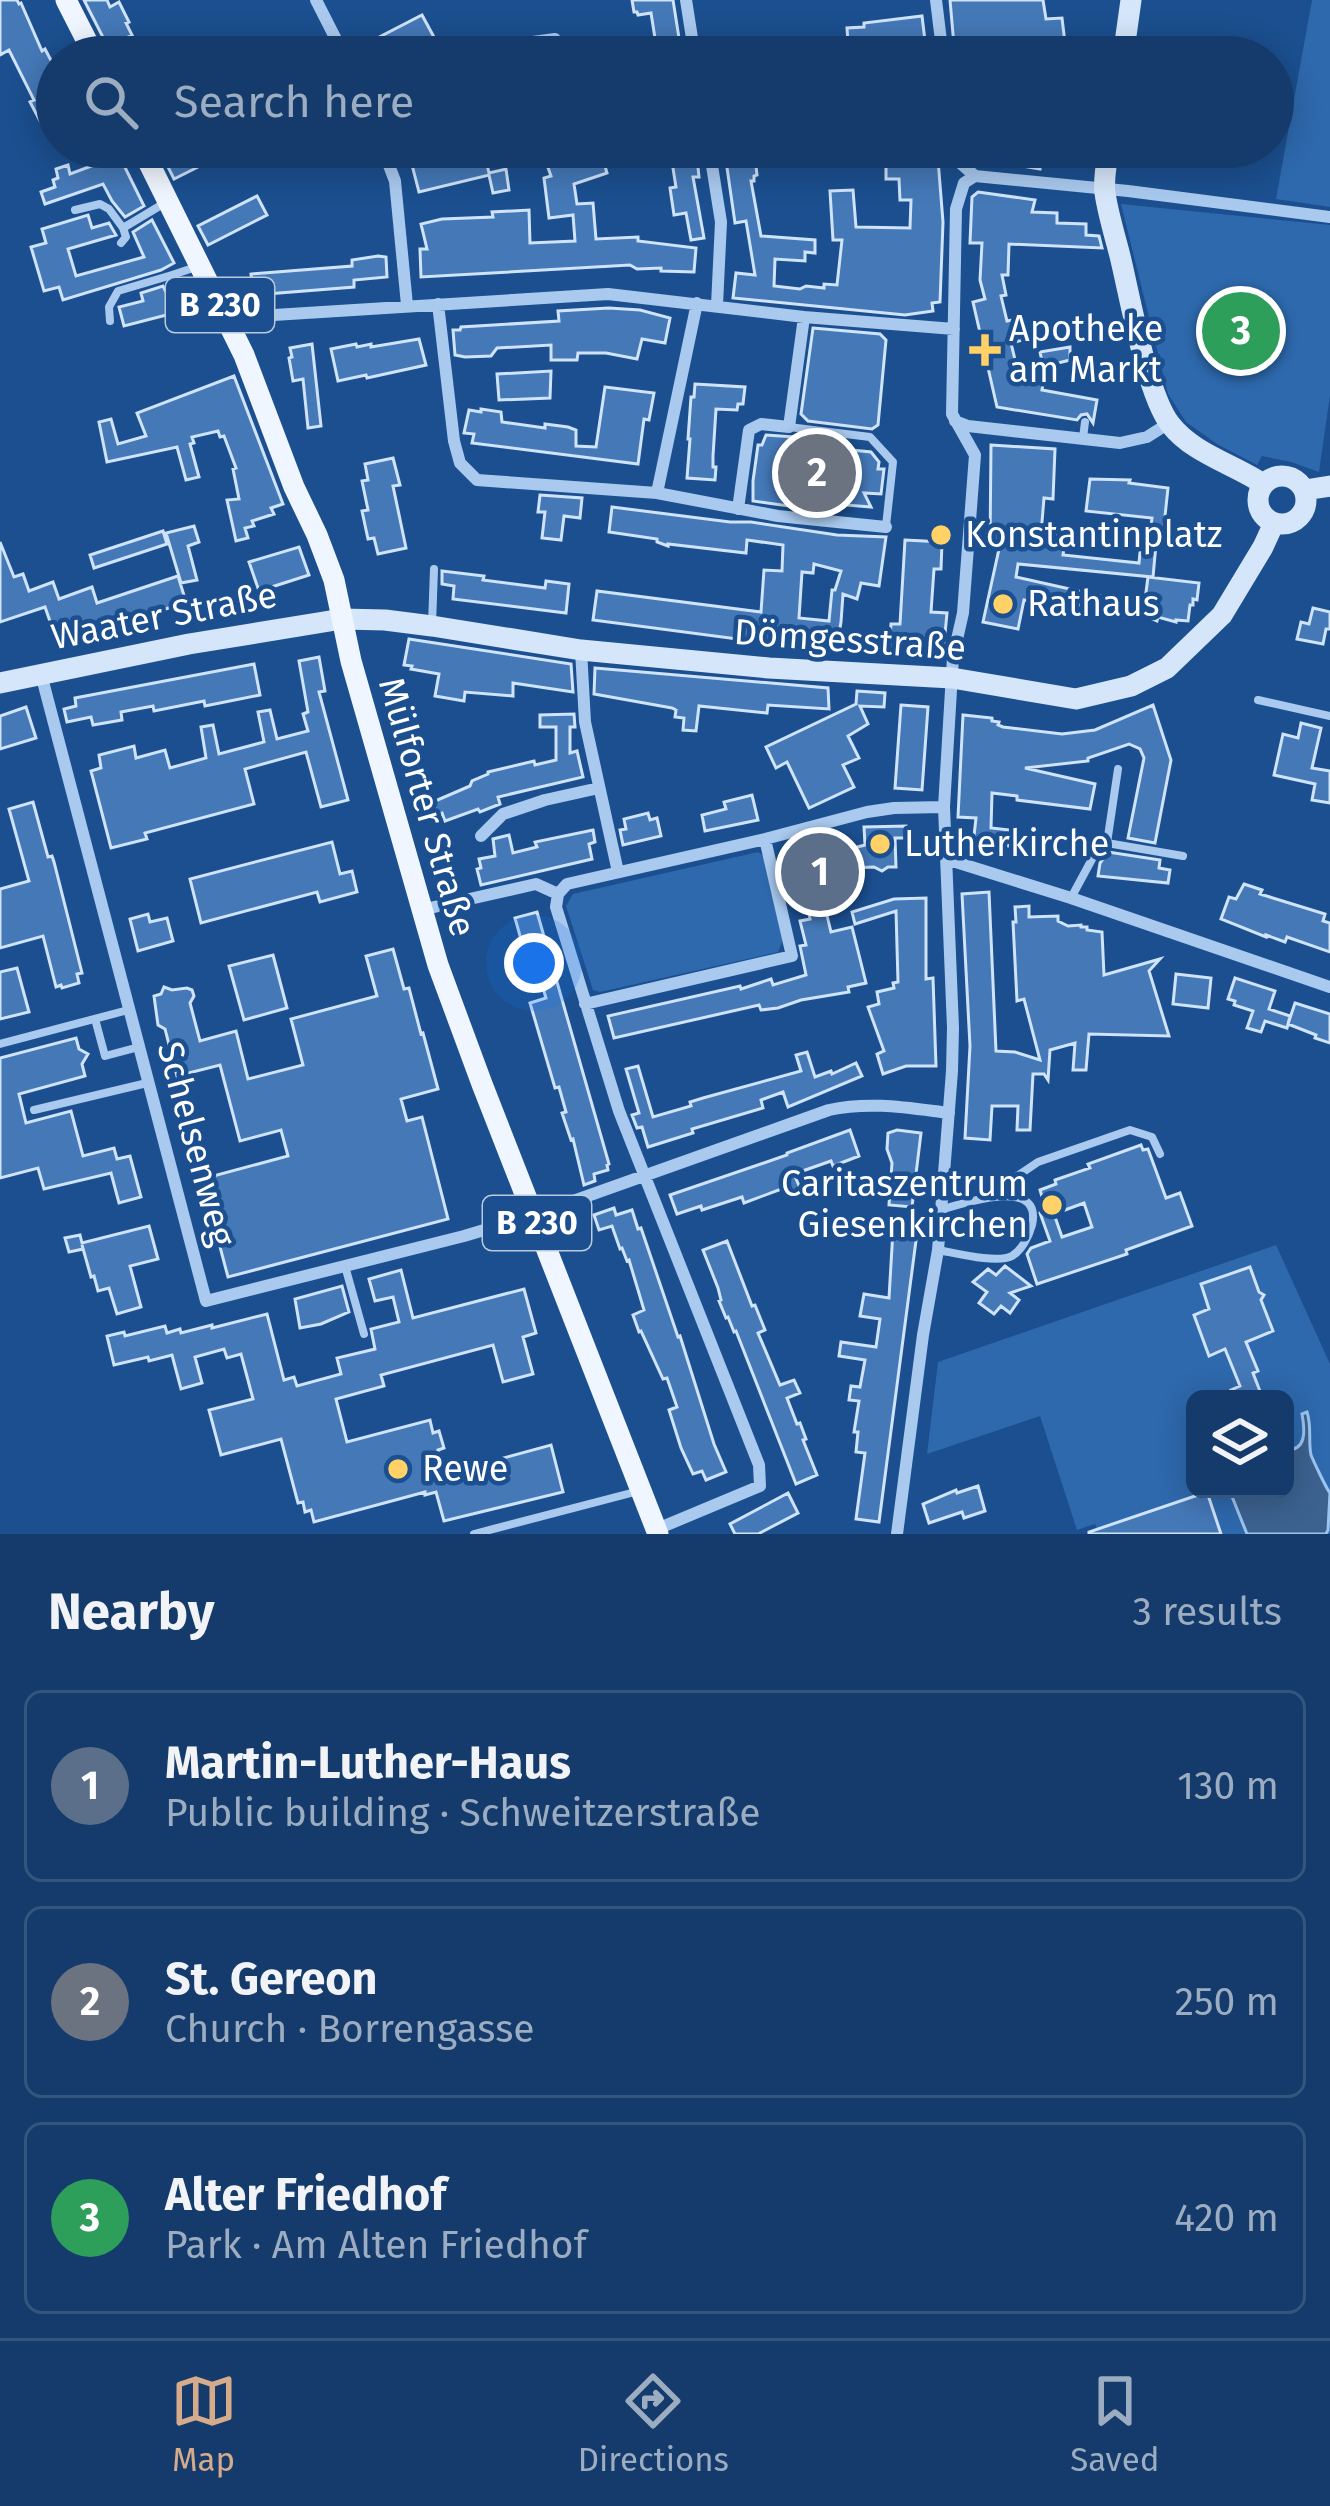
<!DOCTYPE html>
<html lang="en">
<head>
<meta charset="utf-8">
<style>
  body { margin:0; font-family:"Fira Sans",sans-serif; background:#214673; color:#f1f3f6 }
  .controls { position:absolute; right:36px; bottom:36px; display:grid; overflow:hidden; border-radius:18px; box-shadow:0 6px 30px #0003 }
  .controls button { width:108px; height:108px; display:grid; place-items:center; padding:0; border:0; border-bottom:3px solid #33557e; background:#143b6b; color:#f1f3f6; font:60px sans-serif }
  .you { position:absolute; left:534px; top:963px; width:42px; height:42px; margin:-30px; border:9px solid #fff; border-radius:50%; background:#1a73e8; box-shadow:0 0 0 18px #1a73e833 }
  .badge { display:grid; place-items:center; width:78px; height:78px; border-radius:50%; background:#d6ab8b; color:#fff; font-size:39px; font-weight:700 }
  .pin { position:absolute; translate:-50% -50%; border:6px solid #fff; box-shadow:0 3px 12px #0006 }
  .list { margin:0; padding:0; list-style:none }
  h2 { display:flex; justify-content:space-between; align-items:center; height:156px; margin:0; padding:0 48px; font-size:51px }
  h2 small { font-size:39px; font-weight:400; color:#9dadc1 }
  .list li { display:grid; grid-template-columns:78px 1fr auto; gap:36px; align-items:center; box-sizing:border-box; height:192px; margin:0 24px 24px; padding:0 24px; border:3px solid #33557e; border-radius:18px }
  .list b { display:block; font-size:45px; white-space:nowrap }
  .list p { margin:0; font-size:39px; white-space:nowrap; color:#9dadc1 }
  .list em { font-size:39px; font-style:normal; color:#9dadc1 }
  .icon { flex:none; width:66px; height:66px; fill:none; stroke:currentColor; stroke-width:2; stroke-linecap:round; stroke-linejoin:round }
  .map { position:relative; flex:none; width:1330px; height:1534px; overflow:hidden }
  .search { position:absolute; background:#143b6b; box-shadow:0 6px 30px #0003; left:36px; right:36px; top:36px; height:132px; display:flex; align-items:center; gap:30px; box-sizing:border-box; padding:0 42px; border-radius:66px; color:#9dadc1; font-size:45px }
  .sheet { height:804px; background:#143b6b }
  nav { display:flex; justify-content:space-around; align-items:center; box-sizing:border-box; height:168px; border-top:3px solid #33557e; background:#143b6b; font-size:33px; color:#9dadc1 }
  nav a { display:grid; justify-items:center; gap:6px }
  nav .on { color:#d6ab8b }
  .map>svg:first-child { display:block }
  .green { fill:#2e69ad; fill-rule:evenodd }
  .water { fill:#3c6290; stroke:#9cc4f0; stroke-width:3 }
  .building { fill:#4478b7; stroke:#cfe3fa; stroke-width:3; fill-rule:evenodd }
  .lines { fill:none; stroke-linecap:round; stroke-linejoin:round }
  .lane { stroke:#a9c9ee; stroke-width:8 }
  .street { stroke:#a9c9ee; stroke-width:12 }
  .secondary { stroke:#d6e6fa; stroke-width:21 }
  .primary { stroke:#f0f6ff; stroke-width:21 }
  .poi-dot { fill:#ffd166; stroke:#1b4f8f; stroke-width:4.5 }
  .labels { text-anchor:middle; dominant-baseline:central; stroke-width:9; stroke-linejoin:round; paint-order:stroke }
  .shield { fill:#1b4f8f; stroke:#bbcadd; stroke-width:3 }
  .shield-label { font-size:33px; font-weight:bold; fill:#fff }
  .poi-label { font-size:36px; fill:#fff; stroke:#1b4f8f; text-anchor:start }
  .street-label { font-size:36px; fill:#fff; stroke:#1b4f8f }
</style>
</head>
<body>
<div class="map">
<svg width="1330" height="1534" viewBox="0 0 1330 1534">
  <rect width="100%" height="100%" fill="#1b4f8f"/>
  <path class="green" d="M1312,0H1330V207L1276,199Z
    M1121,204L1330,225V395L1319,472L1291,462L1262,456L1257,465L1217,444L1186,422L1168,394Z
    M758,852L764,856L783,940L778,952L600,992L593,990L566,906L573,894Z
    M1276,1245L1330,1364V1534H1221L1207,1492L1097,1529L1095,1524L1077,1530L1040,1416L927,1454L938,1362ZM1195,1399H1285V1489H1195Z"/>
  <path class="water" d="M1307,1412C1312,1427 1308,1441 1311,1455C1313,1460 1326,1488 1330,1493L1328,1530L1326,1534H1247L1229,1489H1285V1450C1307,1451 1305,1431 1302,1414Z"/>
  <path class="building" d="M0,0H17L19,4L21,3L42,51L45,49L55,68L51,70L57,81V137L47,117L40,121L30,102L34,100L9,50L0,55Z
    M84,0H107L110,7L119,2L129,22L126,23L132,35L124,39L133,57H113Z
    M632,0H673L682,57H658L651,13L638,15L637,12H634Z
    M950,0H1043L1046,19L1062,18L1066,51L1004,57H955Z
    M422,15L435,39L401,57H367L362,46Z
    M922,16L927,57H822L848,43L847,28L864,27V23Z
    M88,147H115L144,206L125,217L112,201L103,184L45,204L41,192L55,187L53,180L58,178L56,169L68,165L70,174L97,164Z
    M189,147H238L174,179L164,159Z
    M469,147H483L489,173L506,169L509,190L493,193L489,175L419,192L411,161Z
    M675,147H696L699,177H693L704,238L691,240L686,213L674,215L670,188L676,187L672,162H677Z
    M724,147H754L757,175L754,176V181H751L761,236L815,240V253L805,252V261L775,259L774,286L800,289L806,286L824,288V284L837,285L842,240H833L830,191L853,190L856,227L910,228L911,200H900L899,179H886V161H879V147H937L943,222L940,302L932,303L933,311L905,315L733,298L736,273L755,275L746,221L735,223Z
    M972,147H1090L1091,155L1041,161L1040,169L976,158Z
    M591,148L595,161L603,159L607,173L574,184L577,204L593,203L596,239L638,237V241L696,248L694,272L661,271V268L637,269L630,265L421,277L420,249H427L421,224L442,219L493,217L492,212L529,210L530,243L575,241L573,215L549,218L544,178L551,176L546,162Z
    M978,192L1035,200L1032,212L1057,213V223L1086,224V235L1099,236L1102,248L1009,244L1008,275H1002L1006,295L1001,296L1007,321L1018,319L1023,340L1011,343L1018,372L1043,366L1040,352L1070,347V360L1046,366L1042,390L1097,400L1093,423L1087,414L1081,415L1077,420L997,407L973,302L985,299L980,280L982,243H970L972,197Z
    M257,196L267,215L208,245L198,226Z
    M88,215L92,228L109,223L116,235L68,249L76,276L144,257L133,232L152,220L174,263L161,270L63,300L59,287L44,291L31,247L46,243L42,229Z
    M378,256L386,257L387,277L354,280V287L253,295L251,274L352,266V260Z
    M192,285L202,305L194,307L190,303L184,302L179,306L178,312L124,326L119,307L143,301L141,293L163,286L166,292L179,297L184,293L185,287Z
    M609,308L640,310L670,318L665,343L642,339L637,359L606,353H578L577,360H551V345L497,348L491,356L465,357L455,355L453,330H460L461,327L559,321L558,311Z
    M813,328L880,334L886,340L878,425L872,429L808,421L801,414Z
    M419,339L426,365L367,378L366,375L338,381L331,349L356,344L357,347L371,344V347Z
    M312,344L321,426L308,428L303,379L293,381L289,358L292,357L290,348Z
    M551,371L550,398L499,400L497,374Z
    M234,376L283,504L271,508L274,514L252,521L254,526L245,528L248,538L236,541L227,500L239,499L233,469L236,468L224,436L220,437L218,431L192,437L194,443L190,444L199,477L186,480L177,447L107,462L99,422L111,419L118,444L146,436L137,413Z
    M695,384L745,387L743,404H738L737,410L716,409L713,456V467H716L715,480L687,478L690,439H688L691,397H694Z
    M605,387L654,393L649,420L644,419L638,464L472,443L474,434L464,433L469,410L481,412V409L501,412L502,422L545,428V424L568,427L576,430V446L596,447Z
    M766,435L808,438L812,446L871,452L879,462L878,469H884L881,494L864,493L871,507L810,502L803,508L753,501V481L758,445H762Z
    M991,445L1055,449L1053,499L1044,498L1041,534L1057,536L1056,547L1064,548L1063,555L1139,563L1141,542L1149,543L1152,518L1086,511L1090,479L1130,480L1129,483L1168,488L1162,544H1156L1153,577L1018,564L1016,577L1132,603L1129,618L1060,600L1053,605L1024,600L1018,629L983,622L999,549L990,548Z
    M393,458L400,485L393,486L406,548L378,554L374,538L368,539L362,511L368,510L362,481L368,480L365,464Z
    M540,495L582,498L580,518L564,516L561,540L542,538L545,512H538Z
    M612,507L730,522H751L837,535L886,537L879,586L861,583L857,599L843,594L841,622L836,650L814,645V649L593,620L597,591L761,612L764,570L782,571L783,545L747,540L746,553L668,544V546L657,542V539L609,532ZM814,564L841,571L835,590H832L829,621L799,618L802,572L813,573Z
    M194,526L199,542L188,546L197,580L181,583L166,533Z
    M163,531L167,544L94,568L90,555Z
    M905,540L942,542L941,569H934L931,612L947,613L943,655L889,652L891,624H900Z
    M0,542L14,577L23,574L29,591L53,582L59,599L92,587L97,603L178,576L186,602L110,628L111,632L85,642L76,622L53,630L45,607L0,622Z
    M299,547L309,575L259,591L249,562Z
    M442,571L484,576L483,580L545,588L546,581L569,584L566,613L453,599L454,586L442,584Z
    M1148,577L1199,583L1197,600L1193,599V605H1190L1188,621L1176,620V622L1158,617L1157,621L1143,615Z
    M1313,608L1330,612V629H1326L1323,644L1297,639L1301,622L1309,624Z
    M409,639L571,664L573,692L513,683V696L465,692L464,701L435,696L439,674L411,669L412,666L404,665Z
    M319,657L325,691L319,692L348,800L321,807L306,752L245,769L254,804L145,833L147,839L111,848L91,771L101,768L99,755L134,746L136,758L165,750L170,768L206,758L201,727L213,725L219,754L264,742L258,712L270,710L277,739L308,731L303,714L308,712L299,661Z
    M254,664L260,695L205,706L204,701L154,711L153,706L121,712L122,720L93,725L91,717L67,722L64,709L76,706L75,698Z
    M595,668L828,688L829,709L768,705L767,713L699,706L696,731L683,730L684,718L675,717L676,710L672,708L594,694Z
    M857,691L885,693L884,707L860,706L868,724L848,736L859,758L843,765L854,787L809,808L787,762L776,768L766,747L856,704Z
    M901,705L928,707L922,790L895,788Z
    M1153,705L1171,760L1155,843L1128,838L1144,758L1140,749L1129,744L1088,758V761L1025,768L1095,784L1090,809L1017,800V796L992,793L991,828L1010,830L1008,846L973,845L976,818L958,817L963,715L992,718V721L999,722L998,725L1003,727L1062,734L1095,730Z
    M26,707L36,738L0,749V716Z
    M574,714L575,727H570V753L577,751L583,777L498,797L500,804L480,812L478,809L445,821L442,813L438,815L433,803L435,801L470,786L472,781L488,774V772L534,761L535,765L556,760V727H540V715Z
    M1301,723L1321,728L1312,768L1330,771V803L1312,800L1315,784L1274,775L1283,734L1298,738Z
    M752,795L758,820L705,831L702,815L726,809L724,802Z
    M33,802L48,857L52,856L54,862L82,973L77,974L79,983L62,988L61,985L56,987L43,936L0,948V889L29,881L9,809Z
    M648,813L650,820L657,818L661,836L623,845L620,830L626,829L624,819Z
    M906,826V838H895L896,867H888L882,871L874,867L851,868L856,892L823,899L831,932L852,927L866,983L848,987L849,992L801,1000L778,1008L761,1010L759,1005L614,1038L608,1016L740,986L741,989L771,979L773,985L806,975L800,946L806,945L800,921L810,919L806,896L795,899L787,864L792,863L789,851L813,846L815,855L837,849L838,852L865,845L864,827Z
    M593,830L595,842L589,844L592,859L481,885L477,869L481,868L479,859L495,856L493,839L509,835L513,853L537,847L535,842Z
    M332,842L340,874L352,871L357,892L320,902L317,892L201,923L190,879Z
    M1108,852L1160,860L1159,868L1170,870L1168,883L1098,876L1100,863Z
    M1244,884L1262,890L1260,894L1325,914L1323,921L1330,923V952L1287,937L1285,942L1266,935V937L1221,919L1229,897L1236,899Z
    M989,892L996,1051L1015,1052L1040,1060L1024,999L1017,1001L1013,922H1016L1015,907L1029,906V917L1058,916V921L1068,926L1081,925V927H1087V930L1102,932L1104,975L1160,959L1149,971L1169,1036L1089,1034L1086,1070H1073L1075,1043L1050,1050L1048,1080L1044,1074H1033L1030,1130H1017L1018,1106H992L990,1140L965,1138L970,1046L962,894Z
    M926,898V979L933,978L936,1066H906L883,1074L877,1054L884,1051L868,1007L879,1004L877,992L894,988L893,983L898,982L896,911L855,924L852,912L894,899Z
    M537,912L609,1164L607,1165L608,1170L594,1174L595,1181L584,1185L573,1139L571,1140L562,1113L566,1112L559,1087L555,1088L530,1003L546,998L537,968L534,969L531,960L527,961L515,918Z
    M148,914L150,922L167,918L173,941L138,951L130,919Z
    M393,949L404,989L409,988L421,1034L423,1033L438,1089L401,1099L407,1121L422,1117L448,1219L228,1277L202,1179L288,1156L281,1130L240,1141L220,1065L177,1076L165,1029L158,1025L154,996L161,994L164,987L172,990L187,988L192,990L194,996L190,1003L200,1041L236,1031L248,1079L303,1065L291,1019L377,996L366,956Z
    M273,955L287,1008L244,1020L229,966Z
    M17,968L29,1012L0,1019V972Z
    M1176,974L1211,978L1208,1008L1173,1004Z
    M1235,978L1275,991L1269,1009L1290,1016L1287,1028L1265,1021L1261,1032L1247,1028L1253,1011L1234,1005L1235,1001L1228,999Z
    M1295,1003L1330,1014V1043L1315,1038L1316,1035L1288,1024Z
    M76,1038L79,1049L88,1054L82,1064L85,1076L19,1094L26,1123L71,1111L83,1156L114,1148L117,1159L130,1156L141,1197L119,1203L111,1173L44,1189L38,1168L0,1178V1058Z
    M807,1052L815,1077L831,1071L832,1074L856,1063L862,1076L788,1107L783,1092L761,1100L763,1108L692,1129L693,1133L648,1147L642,1127L637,1128L632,1115L639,1113L626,1069L638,1066L653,1117L691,1106L690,1102L703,1098L801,1071L796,1055Z
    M850,1130L859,1156L833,1166L831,1161L794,1174L800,1188L786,1193L784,1188L744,1203L742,1197L702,1210L701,1206L677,1214L670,1195L787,1155V1153Z
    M897,1130L921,1133L912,1207L889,1205L892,1163L887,1149L888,1133Z
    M1141,1145L1143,1150L1148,1149L1166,1198L1180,1193L1192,1226L1126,1250L1127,1254L1037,1284L1027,1254L1031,1248L1050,1241L1040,1213L1043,1210L1040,1202L1043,1200L1040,1190L1056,1184L1055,1180L1090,1168L1088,1164ZM1084,1203L1092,1227L1062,1237L1054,1214Z
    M614,1208L616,1215L632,1210L638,1229L641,1228L678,1337L680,1336L714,1444L726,1472L706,1480L702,1471L693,1474L681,1448L669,1410L677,1407L667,1378L663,1379L641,1331L639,1332L633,1315L644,1310L629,1260L627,1261L622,1248L620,1249L612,1226L599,1230L594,1215Z
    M149,1226L158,1259L130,1266L141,1307L117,1314L109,1288L98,1291L94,1276L91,1277L82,1245L83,1249L69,1252L65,1238L80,1235L82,1243Z
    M893,1230L917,1233L879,1522L856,1519L865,1453L856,1452L858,1432H854L859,1401L849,1400L851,1386L860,1387L865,1360L839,1356L841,1342L876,1347L880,1319L860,1316L864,1294L889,1298Z
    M727,1241L752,1306L755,1305L765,1330L758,1333L780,1385L794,1380L800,1393L787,1398L797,1424L800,1423L806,1439L803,1440L817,1475L796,1484L736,1331L734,1332L728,1317L726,1318L719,1301L721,1300L718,1288L703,1250Z
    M1005,1266L1031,1286L1010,1293L1019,1300L1010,1313L1001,1306L994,1314L979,1303L987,1292L973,1282L988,1269L996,1275Z
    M1250,1267L1259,1292L1264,1295L1261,1300L1273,1331L1246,1342L1258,1371L1253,1373L1263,1399H1235L1231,1390L1240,1386L1225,1349L1209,1356L1194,1315L1209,1309L1201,1284Z
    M401,1270L413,1318L524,1289L536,1333L523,1337L533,1374L503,1382L493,1345L381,1375L384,1386L336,1399L347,1442L430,1420L433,1433L439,1431L444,1448L438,1450L445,1474L551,1445L563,1492L444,1521L436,1492L425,1495V1492L314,1522L311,1510L305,1512L303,1502L298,1503L281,1439L221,1455L209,1410L253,1399L241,1354L227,1358L224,1349L195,1357L202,1383L181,1389L172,1355L149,1361L148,1357L114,1365L107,1336L124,1332L125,1336L165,1326L167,1333L180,1329L181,1333L212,1325V1328L267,1314L284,1380L294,1377L297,1386L341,1374L337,1358L375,1349L371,1329L399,1322L393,1297L375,1301L369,1279Z
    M342,1286L349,1312L321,1324L300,1328L295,1299Z
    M978,1486L985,1511L964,1518L962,1512L929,1523L923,1504L956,1490L957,1493Z
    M1207,1492L1221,1534H1089V1532Z
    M788,1493L798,1513L758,1534H735L730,1524Z"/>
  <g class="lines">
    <path class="lane" d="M75,210L100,204L109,209L123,228L163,204
      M121,243L126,237L123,228
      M177,289L172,275L199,266
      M186,310L189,317L215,310
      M110,321L109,307L118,291L172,275
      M789,427L870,437L893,462L886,526
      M1083,438L1085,422
      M432,625L434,569
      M1258,700L1330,716
      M1107,843L1183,856
      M1071,898L1098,848L1107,843L1118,769
      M95,1019L105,1056L139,1047
      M0,1044L128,1010
      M34,1110L147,1083
      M988,1196L1038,1162L1130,1130L1152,1137L1160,1154
      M938,1250C955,1253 997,1264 1012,1256C1022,1250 1029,1236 1032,1225C1043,1176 965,1203 943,1209
      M345,1266L364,1334
      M474,1534L635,1492"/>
    <path class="street" d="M316,0L345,57
      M686,0L695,57
      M936,0L943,57
      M324,57L341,49
      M445,57L452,53L555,39
      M382,147L395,181L407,305
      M709,147L721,222L717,305
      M954,147L958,161L975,176
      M975,176L1128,191L1330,217
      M438,304L454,441L460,463L477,480L657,493L778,516L886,527
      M227,318L608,294L804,317L954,329
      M955,421L968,426L1120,443L1147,437L1169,423
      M657,493L697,303
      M738,509L749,430L761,424L789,427L804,317
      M581,650L585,722L618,872
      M41,674L206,1301L464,1236L534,1215L829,1110C870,1101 908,1108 949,1113
      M481,836L503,814L545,800L599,788
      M946,859L1071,898L1330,987
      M558,894L556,907L619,1111L759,1465L760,1486L657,1529
      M421,910L536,884L558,894L567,884L765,839L867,812L894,808L944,807
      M585,1004L792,956L765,839
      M897,1534L923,1335L938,1250L952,1071L953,1028L944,807L953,657L963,613L975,455L952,414L956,209L964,183L975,176"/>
    <path class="secondary" d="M1123,57L1131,0
      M1109,147C1107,161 1103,179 1105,193C1108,214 1115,236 1120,256C1130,297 1147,394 1170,424C1193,454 1234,464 1263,484
      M1258 500a24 24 0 1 1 48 0a24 24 0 1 1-48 0Z
      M1305,490L1330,486
      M0,683L189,644L342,619L385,620L432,626L581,650L769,668L952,678L1076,699L1131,686L1167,668L1222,615L1263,547L1274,523"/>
    <path class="primary" d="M66,0L95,57
      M141,147L244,355L294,487L317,535L334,580L351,661L438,965L482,1084L658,1534"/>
  </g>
  <g class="poi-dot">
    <path d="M979 332h12v12h12v12h-12v12h-12v-12h-12v-12h12z"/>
    <circle cx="941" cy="535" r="12"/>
    <circle cx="1003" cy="604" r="12"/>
    <circle cx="880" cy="844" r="12"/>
    <circle cx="1052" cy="1205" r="12"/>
    <circle cx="398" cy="1469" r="12"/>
  </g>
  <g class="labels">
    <g class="shield">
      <rect x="166" y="278" width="108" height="54" rx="9"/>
      <rect x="483" y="1196" width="108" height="54" rx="9"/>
    </g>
    <g class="shield-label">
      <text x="220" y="305">B 230</text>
      <text x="537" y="1223">B 230</text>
    </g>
    <g class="poi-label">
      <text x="1009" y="329">Apotheke<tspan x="1009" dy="41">am Markt</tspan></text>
      <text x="965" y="535">Konstantinplatz</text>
      <text x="1027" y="604">Rathaus</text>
      <text x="904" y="844">Lutherkirche</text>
      <text x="1028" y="1184" text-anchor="end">Caritaszentrum<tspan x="1028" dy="41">Giesenkirchen</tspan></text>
      <text x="422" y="1469">Rewe</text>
    </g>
    <g class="street-label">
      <text transform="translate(164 616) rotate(-11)">Waater Straße</text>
      <text transform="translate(850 640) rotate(4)">Dömgesstraße</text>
      <text transform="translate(427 807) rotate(74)">Mülforter Straße</text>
      <text transform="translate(196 1144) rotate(75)">Schelsenweg</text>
    </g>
  </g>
</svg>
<div class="controls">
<button><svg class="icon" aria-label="layers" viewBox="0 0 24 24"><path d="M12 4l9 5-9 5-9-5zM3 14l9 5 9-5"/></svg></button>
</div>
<div class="you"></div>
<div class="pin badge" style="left:820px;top:872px;background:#5c6f8a">1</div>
<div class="pin badge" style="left:817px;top:473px;background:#6b7280">2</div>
<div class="pin badge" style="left:1241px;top:331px;background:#2e9e5b">3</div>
<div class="search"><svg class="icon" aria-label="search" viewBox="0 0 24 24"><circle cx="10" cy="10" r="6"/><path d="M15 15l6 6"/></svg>Search here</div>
</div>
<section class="sheet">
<h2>Nearby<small>3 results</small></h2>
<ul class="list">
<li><span class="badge" style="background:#5c6f8a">1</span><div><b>Martin-Luther-Haus</b><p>Public building · Schweitzerstraße</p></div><em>130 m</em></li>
<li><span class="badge" style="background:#6b7280">2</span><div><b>St. Gereon</b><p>Church · Borrengasse</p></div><em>250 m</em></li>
<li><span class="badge" style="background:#2e9e5b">3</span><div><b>Alter Friedhof</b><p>Park · Am Alten Friedhof</p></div><em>420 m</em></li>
</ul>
</section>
<nav>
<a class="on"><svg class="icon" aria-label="map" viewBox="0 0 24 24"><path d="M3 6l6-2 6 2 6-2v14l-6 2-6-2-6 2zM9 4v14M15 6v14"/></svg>Map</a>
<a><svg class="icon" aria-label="directions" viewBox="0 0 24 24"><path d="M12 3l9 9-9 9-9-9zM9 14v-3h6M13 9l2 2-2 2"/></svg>Directions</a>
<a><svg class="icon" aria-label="saved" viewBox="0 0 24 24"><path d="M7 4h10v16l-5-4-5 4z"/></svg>Saved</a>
</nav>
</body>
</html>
